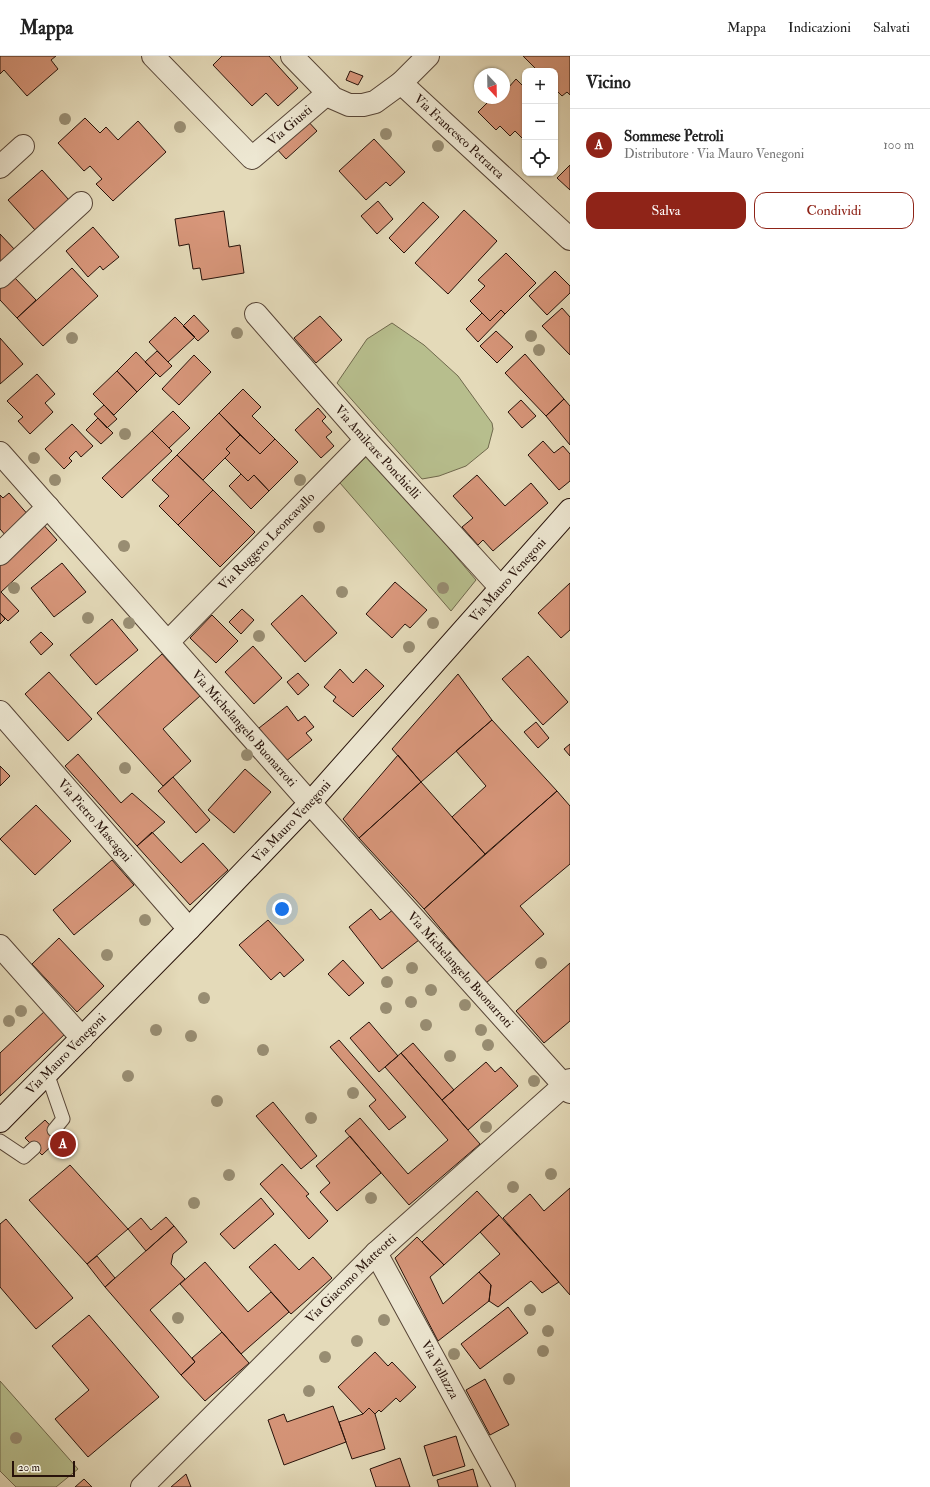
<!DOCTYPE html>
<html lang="it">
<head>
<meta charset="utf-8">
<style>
  body { margin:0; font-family:"IM FELL Double Pica",serif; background:#f6f6f6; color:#222 }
  .controls { position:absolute; right:12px; top:12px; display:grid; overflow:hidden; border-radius:8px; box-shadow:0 1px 3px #0004 }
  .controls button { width:36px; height:36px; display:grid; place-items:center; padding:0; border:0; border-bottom:1px solid #e0e0e0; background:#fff; color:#222; font:20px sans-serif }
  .compass { position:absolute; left:474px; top:12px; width:36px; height:36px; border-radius:50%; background:#fff; box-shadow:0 1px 3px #0004; rotate:158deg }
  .scale { position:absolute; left:12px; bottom:10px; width:63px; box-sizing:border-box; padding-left:4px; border:2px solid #27120a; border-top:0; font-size:11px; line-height:14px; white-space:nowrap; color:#27120a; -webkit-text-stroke:3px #ede7d2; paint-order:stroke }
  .you { position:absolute; left:282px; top:853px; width:14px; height:14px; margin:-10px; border:3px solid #fff; border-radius:50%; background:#1a73e8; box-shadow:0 0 0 6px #1a73e833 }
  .badge { display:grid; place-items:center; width:26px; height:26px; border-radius:50%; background:#8f2418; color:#fff; font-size:13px; font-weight:700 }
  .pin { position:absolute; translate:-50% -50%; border:2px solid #fff; box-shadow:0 1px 4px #0006 }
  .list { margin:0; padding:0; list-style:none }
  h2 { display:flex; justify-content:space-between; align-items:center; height:52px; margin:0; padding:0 16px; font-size:17px }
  h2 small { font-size:13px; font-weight:400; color:#767676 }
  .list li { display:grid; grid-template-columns:26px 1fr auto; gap:12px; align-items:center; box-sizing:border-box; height:72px; padding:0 16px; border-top:1px solid #e0e0e0 }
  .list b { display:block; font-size:15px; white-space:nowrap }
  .list p { margin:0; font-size:13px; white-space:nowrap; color:#767676 }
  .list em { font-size:13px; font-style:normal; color:#767676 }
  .actions { display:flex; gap:8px; padding:12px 16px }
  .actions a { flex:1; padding:9px 0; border:1px solid #8f2418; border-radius:12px; text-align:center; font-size:14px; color:#8f2418 }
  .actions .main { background:#8f2418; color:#fff }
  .icon { flex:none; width:22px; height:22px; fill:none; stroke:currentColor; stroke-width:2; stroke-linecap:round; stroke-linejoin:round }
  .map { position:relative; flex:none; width:570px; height:1431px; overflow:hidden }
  header { display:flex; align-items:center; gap:24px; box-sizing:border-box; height:56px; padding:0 20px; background:#fff; border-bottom:1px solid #e0e0e0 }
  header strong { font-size:19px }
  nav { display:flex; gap:22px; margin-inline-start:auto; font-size:14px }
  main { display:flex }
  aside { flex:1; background:#fff }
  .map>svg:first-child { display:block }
  .green { fill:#b7be8d; stroke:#6f684c }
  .building { fill:#d7967a; stroke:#27120a }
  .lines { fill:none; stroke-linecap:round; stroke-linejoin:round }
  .lane-casing { stroke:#564436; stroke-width:15 }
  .street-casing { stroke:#564436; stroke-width:24 }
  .secondary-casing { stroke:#27120a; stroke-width:24 }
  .lane { stroke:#ede7d2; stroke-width:13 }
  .street { stroke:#ede7d2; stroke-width:22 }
  .secondary { stroke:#ede7d2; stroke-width:22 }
  .tree { fill:#988d72 }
  .labels { text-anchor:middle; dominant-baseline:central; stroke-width:3; stroke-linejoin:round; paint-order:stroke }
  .street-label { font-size:13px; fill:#27120a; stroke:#ede7d2 }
</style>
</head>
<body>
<header>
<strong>Mappa</strong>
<nav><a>Mappa</a><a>Indicazioni</a><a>Salvati</a></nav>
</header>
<main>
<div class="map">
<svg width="570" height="1431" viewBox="0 0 570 1431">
  <rect width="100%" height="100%" fill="#e4dab9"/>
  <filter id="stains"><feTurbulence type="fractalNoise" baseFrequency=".005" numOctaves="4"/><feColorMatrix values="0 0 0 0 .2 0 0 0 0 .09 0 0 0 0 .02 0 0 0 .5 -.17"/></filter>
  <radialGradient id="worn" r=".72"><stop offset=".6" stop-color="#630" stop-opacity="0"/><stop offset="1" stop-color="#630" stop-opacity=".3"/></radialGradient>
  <path class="green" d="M392,267L424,289L458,320L492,367L493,373L488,392L466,410L439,420L422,423L337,327L367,283Z
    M369,398L476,524L451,555L340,427Z
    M0,1325L78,1413L56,1431H16L0,1415Z"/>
  <path class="building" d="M0,0H56L51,4L58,13L27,40L4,14L0,18Z
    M222,0H269L298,32L278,50L266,37L252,50L213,9Z
    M523,0H570V39L567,36L562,40L555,33V15H538Z
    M350,15L363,20L358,29L346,24Z
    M516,23L525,32V85L515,75L510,80L500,70L496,74L478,56L492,42H504V30L508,32Z
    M85,62L100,77L106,71L118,84L138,65L166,96L113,145L96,128L102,123L90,110L84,115L58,87Z
    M306,63L317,75L286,103L275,91Z
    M374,83L405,116L390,130L386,126L366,144L339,115Z
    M570,109V134L557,122Z
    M42,114L69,144L35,174L8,144Z
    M378,145L393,163L377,178L361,160Z
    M423,146L439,161L404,197L389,182Z
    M464,154L497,185L448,238L415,207Z
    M224,155L229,191L240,189L244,217L202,224L200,212L193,213L189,188L179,190L175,163Z
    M93,171L119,201L103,214L100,210L88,221L66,195Z
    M0,178L16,195L0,209Z
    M506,197L536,227L505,258L501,254L490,265L470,245L485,230L478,224Z
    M72,212L98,240L43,290L17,262Z
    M555,215L570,230V237L547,259L529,240Z
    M14,221L36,244L17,262L0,244V233Z
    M562,252L570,261V299L542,270Z
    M501,254L505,258L478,286L466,273L482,257L490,265Z
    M194,259L209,275L198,285L183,270Z
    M320,260L342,284L316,307L294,282Z
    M175,261L195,281L168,306L149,286Z
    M496,275L513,291L497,307L480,290Z
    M0,282L23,308L0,328Z
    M157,295L172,310L160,321L145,306Z
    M136,296L156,317L137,336L117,315Z
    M525,298L564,343L546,360L505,317Z
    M194,299L211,316L179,349L162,333Z
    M117,315L137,336L114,359L93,338Z
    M37,318L55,338L45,347L53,356L30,378L18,365L23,361L7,345Z
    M243,333L261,351L252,360L275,383L260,398L219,357Z
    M564,343L570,350V389L546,360Z
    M521,344L536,360L522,372L508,356Z
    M104,349L117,363L107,372L94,358Z
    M318,352L326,361L322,365L332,376L326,381L334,390L321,402L295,374Z
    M173,355L190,372L169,392L152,375Z
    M219,357L240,379L226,393L230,397L203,424L177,399Z
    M98,362L113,377L101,388L86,374Z
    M72,368L93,390L81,401L76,395L69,402L72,405L64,413L45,393Z
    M152,375L172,395L122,442L102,422Z
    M240,379L260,398L275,383L298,406L269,435L254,419L248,425L225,402L230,397L226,393Z
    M543,385L554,397L563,390L570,398V425L559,434L528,399Z
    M177,399L213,434L178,469L159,450L169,440L152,424Z
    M241,418L248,425L254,419L269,435L251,453L229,430Z
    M477,419L505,450L531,427L548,447L493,495L483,484L478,489L462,471L473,462L453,440Z
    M213,434L255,476L220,511L178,469Z
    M9,437L30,461L7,481L0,473V439L3,442Z
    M41,466L57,484L1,536L19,555L8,565L0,557V504Z
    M62,507L86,536L54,561L31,532Z
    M395,526L427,554L410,572L405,568L392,582L366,558Z
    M570,527V574L561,582L538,557Z
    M302,539L337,577L305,606L271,568Z
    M242,553L254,564L241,578L229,566Z
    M0,557L5,563L0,568Z
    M212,559L238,585L216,607L190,582Z
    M112,563L138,594L96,629L70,599Z
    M41,576L53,588L41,599L30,586Z
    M253,590L282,622L254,648L225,616Z
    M162,598L200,640L163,673L191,705L163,730L97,657Z
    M528,600L568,646L543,669L502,623Z
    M340,613L353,627L366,613L384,630L353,661L333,645L336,641L324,631Z
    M49,616L92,663L68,685L25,638Z
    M298,617L309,629L298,639L287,626Z
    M458,618L492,664L421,726L392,693Z
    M287,650L298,665L305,660L314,671L306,677L312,684L285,706L259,672Z
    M492,664L557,735L485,798L452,761L486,730L456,695Z
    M536,666L549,682L538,692L524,676Z
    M570,688V700L564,693Z
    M78,698L121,747L132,737L165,766L137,790L65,710Z
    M398,699L421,726L359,782L343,763Z
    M0,710L10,720L0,730Z
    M245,713L271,736L234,777L208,754Z
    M173,721L210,764L196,777L158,735Z
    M421,726L485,798L424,853L359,782Z
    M557,735L570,750V808L520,850L544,878L486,927L424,853Z
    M36,749L71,785L35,819L0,783Z
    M152,776L181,807L203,787L228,814L190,849L137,790Z
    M112,804L134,829L74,879L53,854Z
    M371,853L380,864L394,853L419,884L382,913L349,871Z
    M268,864L304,904L284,921L280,916L271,924L239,889Z
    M59,882L104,930L77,956L32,908Z
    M343,904L364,927L349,940L328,918Z
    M570,907V965L544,987L516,955Z
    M46,954L67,976L0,1040V997Z
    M369,966L398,1000L379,1016L350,982Z
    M339,984L406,1061L389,1074L369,1050L376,1044L330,991Z
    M413,987L454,1034L442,1044L401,997Z
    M401,997L480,1088L409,1149L345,1075L360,1062L408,1118L448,1084L385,1011Z
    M486,1006L495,1016L501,1011L518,1030L468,1074L442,1044Z
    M273,1046L317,1100L301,1113L256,1060Z
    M45,1064L61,1081L42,1099L25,1082Z
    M350,1080L381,1117L337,1155L320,1136L330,1127L316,1110Z
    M282,1108L309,1138L306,1140L328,1165L309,1183L260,1128Z
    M70,1109L128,1173L87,1208L29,1144Z
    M570,1132V1239L503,1162L530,1138L544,1155Z
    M477,1135L499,1159L444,1209L422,1186Z
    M261,1142L274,1158L234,1193L220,1178Z
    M499,1159L559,1226L542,1237L531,1225L498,1251L489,1245L491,1229L479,1216L500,1198L480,1176Z
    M166,1161L174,1170L146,1195L128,1173L141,1162L151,1174Z
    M6,1163L73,1242L36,1273L0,1231V1168Z
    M174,1170L187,1186L173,1198L171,1208L185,1223L150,1254L195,1306L181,1319L105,1231Z
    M417,1181L444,1209L430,1221L443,1248L479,1216L491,1229L489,1245L438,1285L395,1202Z
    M275,1188L299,1214L313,1201L332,1222L291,1258L249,1211Z
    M97,1200L115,1222L105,1231L87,1208Z
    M205,1206L248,1256L271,1236L289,1256L241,1298L180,1228Z
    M508,1251L528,1277L480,1313L461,1288Z
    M89,1259L159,1341L88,1401L55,1363L89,1334L52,1290Z
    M222,1276L249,1307L205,1345L181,1319L195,1306L192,1302Z
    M375,1296L388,1310L392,1306L416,1331L400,1346L396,1342L381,1356L379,1354L375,1358L369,1352L363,1358L338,1331Z
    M485,1323L509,1369L490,1379L466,1334Z
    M333,1350L346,1386L284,1409L268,1364L284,1358L287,1366Z
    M369,1352L375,1358L385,1393L352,1403L339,1366L363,1358Z
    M456,1380L465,1410L433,1420L424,1390Z
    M400,1402L410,1431H376L370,1413Z
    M473,1413L478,1431H439L437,1424Z
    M186,1418L191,1431H171Z
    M84,1423L92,1431H75Z"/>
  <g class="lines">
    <defs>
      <path id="lane" d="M47,1017L63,1063L54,1074
        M0,1085L24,1101L34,1092"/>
      <g id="street">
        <path id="s1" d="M153,0L252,102L328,37"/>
        <path d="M292,0L333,42L349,49H363L375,46L401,27L428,0"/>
        <path id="s2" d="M401,27L570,183"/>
        <path d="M0,111L23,90"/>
        <path d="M0,221L81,147"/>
        <path id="s3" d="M256,258L366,384L501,532"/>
        <path id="s4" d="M0,397L310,747L570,1036"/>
        <path d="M0,498L48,451"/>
        <path id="s5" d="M168,586L366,384"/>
        <path id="s6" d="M0,656L189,873"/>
        <path d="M0,890L82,982"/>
        <path id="s7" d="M376,1197L504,1431"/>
        <path id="s8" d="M142,1431L376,1197L570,1024"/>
      </g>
      <g id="secondary">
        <path id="s9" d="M0,1065L189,873L310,747L570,454"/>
      </g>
    </defs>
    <use href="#lane" class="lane-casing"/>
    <use href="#street" class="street-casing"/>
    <use href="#secondary" class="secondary-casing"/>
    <use href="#lane" class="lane"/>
    <use href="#street" class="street"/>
    <use href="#secondary" class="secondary"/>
  </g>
  <g class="tree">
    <circle cx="65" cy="63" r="6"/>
    <circle cx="180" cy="71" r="6"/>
    <circle cx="386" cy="78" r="6"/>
    <circle cx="438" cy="90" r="6"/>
    <circle cx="237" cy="277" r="6"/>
    <circle cx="531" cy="280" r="6"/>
    <circle cx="72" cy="282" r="6"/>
    <circle cx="539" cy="294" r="6"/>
    <circle cx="125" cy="378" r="6"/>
    <circle cx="34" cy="402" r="6"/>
    <circle cx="55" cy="424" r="6"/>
    <circle cx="300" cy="424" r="6"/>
    <circle cx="319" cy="471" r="6"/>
    <circle cx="124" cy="490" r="6"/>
    <circle cx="14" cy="532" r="6"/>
    <circle cx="443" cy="532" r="6"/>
    <circle cx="342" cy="536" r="6"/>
    <circle cx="88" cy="562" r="6"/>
    <circle cx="129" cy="567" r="6"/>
    <circle cx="433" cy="567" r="6"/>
    <circle cx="259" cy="580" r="6"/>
    <circle cx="409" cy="591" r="6"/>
    <circle cx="247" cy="699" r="6"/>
    <circle cx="125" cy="712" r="6"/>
    <circle cx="145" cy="864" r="6"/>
    <circle cx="107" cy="899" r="6"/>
    <circle cx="541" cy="907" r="6"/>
    <circle cx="412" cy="912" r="6"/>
    <circle cx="387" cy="926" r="6"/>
    <circle cx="431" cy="934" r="6"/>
    <circle cx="204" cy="942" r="6"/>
    <circle cx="411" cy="946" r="6"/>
    <circle cx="465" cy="949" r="6"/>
    <circle cx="386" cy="952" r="6"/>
    <circle cx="21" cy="955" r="6"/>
    <circle cx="9" cy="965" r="6"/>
    <circle cx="426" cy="969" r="6"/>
    <circle cx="156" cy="974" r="6"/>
    <circle cx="481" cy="974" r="6"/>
    <circle cx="191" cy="980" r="6"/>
    <circle cx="488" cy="989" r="6"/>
    <circle cx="263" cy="994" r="6"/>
    <circle cx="450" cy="1000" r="6"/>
    <circle cx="128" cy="1020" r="6"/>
    <circle cx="534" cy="1025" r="6"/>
    <circle cx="353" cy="1037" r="6"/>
    <circle cx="217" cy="1045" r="6"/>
    <circle cx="311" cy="1062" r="6"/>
    <circle cx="486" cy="1071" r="6"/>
    <circle cx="551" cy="1118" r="6"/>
    <circle cx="229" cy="1119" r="6"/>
    <circle cx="513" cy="1131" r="6"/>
    <circle cx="371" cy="1142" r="6"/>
    <circle cx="194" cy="1147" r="6"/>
    <circle cx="530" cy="1254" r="6"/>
    <circle cx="178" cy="1262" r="6"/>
    <circle cx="384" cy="1264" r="6"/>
    <circle cx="548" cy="1275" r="6"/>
    <circle cx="357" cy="1285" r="6"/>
    <circle cx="543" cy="1295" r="6"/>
    <circle cx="454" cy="1298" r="6"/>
    <circle cx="325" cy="1301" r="6"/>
    <circle cx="509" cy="1323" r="6"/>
    <circle cx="309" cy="1335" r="6"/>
    <circle cx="16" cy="1382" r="6"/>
  </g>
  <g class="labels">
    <g class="street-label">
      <text stroke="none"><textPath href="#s1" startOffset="192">Via Giusti</textPath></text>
      <text stroke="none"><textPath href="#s2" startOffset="79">Via Francesco Petrarca</textPath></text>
      <text stroke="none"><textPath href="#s3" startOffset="184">Via Amilcare Ponchielli</textPath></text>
      <text stroke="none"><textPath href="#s5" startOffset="141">Via Ruggero Leoncavallo</textPath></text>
      <text stroke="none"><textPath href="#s9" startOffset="742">Via Mauro Venegoni</textPath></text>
      <text stroke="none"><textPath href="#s4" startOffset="368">Via Michelangelo Buonarroti</textPath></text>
      <text stroke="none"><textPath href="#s6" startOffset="144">Via Pietro Mascagni</textPath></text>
      <text stroke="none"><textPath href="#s9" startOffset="418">Via Mauro Venegoni</textPath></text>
      <text stroke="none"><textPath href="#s4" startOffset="692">Via Michelangelo Buonarroti</textPath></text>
      <text stroke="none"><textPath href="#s9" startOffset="94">Via Mauro Venegoni</textPath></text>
      <text stroke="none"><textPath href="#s8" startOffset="295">Via Giacomo Matteotti</textPath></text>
      <text stroke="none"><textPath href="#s7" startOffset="133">Via Vallazza</textPath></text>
    </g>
  </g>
  <rect width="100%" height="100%" filter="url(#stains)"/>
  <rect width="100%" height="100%" fill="url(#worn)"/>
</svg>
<div class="controls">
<button>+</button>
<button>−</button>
<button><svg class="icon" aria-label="locate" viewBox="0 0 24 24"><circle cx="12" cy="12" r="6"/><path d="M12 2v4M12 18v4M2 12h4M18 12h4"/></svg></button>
</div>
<svg class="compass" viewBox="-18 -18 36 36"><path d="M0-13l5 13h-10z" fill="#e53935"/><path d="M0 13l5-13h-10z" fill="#767676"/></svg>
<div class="scale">20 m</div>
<div class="you"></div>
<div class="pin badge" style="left:63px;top:1088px">A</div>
</div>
<aside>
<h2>Vicino<small></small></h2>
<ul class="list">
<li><span class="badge">A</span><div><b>Sommese Petroli</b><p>Distributore · Via Mauro Venegoni</p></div><em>100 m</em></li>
</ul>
<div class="actions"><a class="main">Salva</a><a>Condividi</a></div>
</aside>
</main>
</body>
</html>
